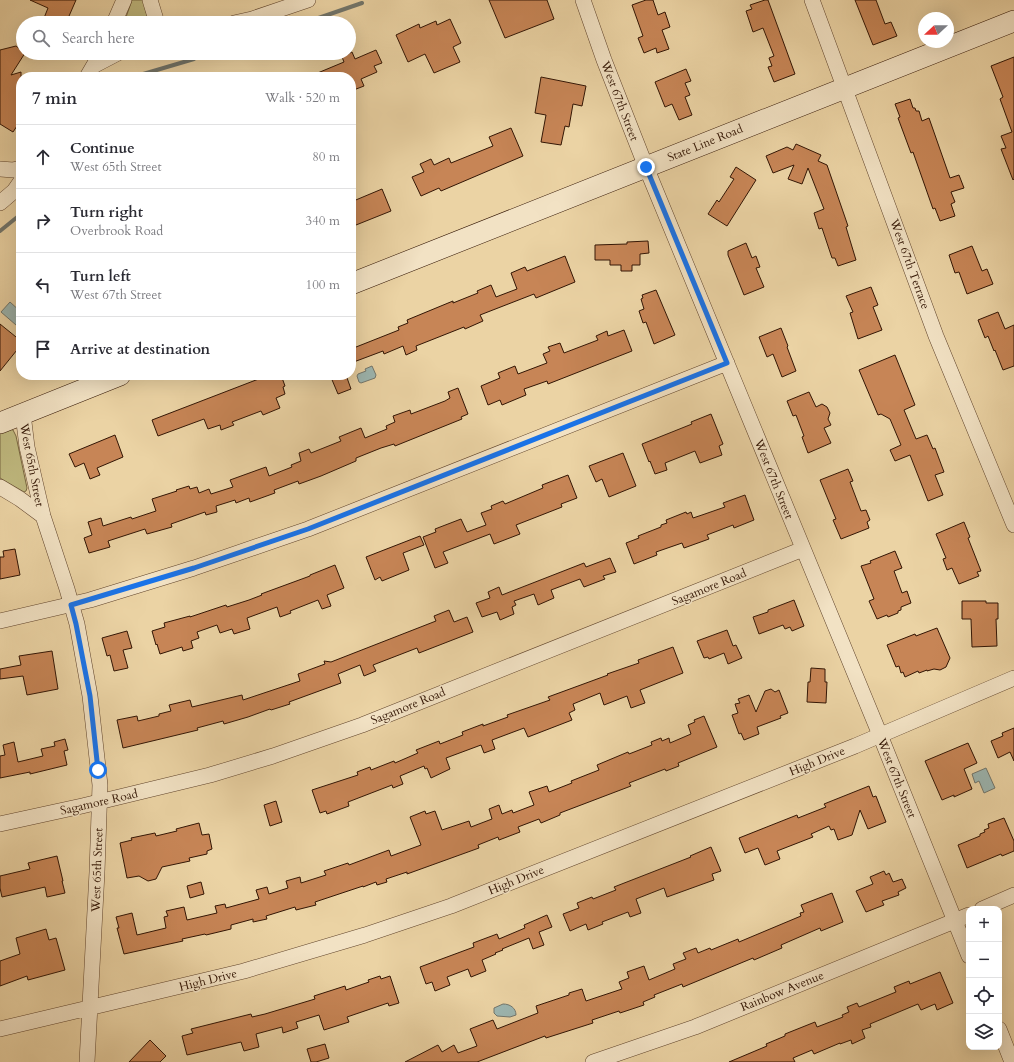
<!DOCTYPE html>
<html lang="en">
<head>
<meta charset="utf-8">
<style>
  body { margin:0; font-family:Cardo,serif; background:#f2f2f3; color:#2b2b33 }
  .controls { position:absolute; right:12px; bottom:12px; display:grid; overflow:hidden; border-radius:8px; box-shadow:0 4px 16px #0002 }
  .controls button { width:36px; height:36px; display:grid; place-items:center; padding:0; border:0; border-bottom:1px solid #e1e1e2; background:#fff; color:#2b2b33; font:20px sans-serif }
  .compass { position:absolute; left:918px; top:12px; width:36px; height:36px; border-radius:50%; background:#fff; box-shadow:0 4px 16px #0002; rotate:248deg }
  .stop { position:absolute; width:12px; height:12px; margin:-9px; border:3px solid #1a73e8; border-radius:50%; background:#fff }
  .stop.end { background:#1a73e8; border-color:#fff; box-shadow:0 1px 4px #0008 }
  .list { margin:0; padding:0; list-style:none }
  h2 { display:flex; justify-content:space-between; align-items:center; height:52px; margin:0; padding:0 16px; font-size:17px }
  h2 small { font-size:13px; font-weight:400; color:#7c7c81 }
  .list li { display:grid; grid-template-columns:26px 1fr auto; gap:12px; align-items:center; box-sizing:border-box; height:64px; padding:0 16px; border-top:1px solid #e1e1e2 }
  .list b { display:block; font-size:15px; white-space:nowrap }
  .list p { margin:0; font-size:13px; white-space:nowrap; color:#7c7c81 }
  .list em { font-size:13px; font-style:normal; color:#7c7c81 }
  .icon { flex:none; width:22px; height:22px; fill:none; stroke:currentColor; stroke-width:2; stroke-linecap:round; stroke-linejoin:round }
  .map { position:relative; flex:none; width:1014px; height:1062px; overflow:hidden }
  .search { position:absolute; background:#fff; box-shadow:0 4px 16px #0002; left:16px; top:16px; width:340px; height:44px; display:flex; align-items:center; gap:10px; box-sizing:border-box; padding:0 14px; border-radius:22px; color:#7c7c81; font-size:15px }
  .panel { position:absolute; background:#fff; box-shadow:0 4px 16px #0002; left:16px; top:72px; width:340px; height:308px; border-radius:16px }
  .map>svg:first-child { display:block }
  .green { fill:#c0ba80; stroke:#796842 }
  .water { fill:#9cb6b1; stroke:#72766c }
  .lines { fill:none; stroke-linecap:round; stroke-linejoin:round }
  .stream { stroke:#72766c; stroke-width:4 }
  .building { fill:#c78556; stroke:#321504 }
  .minor-casing { stroke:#60442c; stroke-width:16 }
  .secondary-casing { stroke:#321504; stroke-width:22 }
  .minor { stroke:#f2e2c4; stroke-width:15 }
  .secondary { stroke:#f2e2c4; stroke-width:21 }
  .route { stroke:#1a73e8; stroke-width:5 }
  .labels { text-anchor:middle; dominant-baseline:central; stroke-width:3; stroke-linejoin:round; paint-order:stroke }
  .street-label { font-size:12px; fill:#321504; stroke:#f2e2c4 }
</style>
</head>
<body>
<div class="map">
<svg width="1014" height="1062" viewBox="0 0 1014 1062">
  <rect width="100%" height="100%" fill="#ebd3a4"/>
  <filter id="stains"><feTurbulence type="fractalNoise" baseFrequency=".005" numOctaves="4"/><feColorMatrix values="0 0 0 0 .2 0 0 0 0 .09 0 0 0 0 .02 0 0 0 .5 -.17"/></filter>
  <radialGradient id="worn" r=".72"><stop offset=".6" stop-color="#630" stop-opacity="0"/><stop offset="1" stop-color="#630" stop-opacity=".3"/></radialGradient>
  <path class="green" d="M132,0H143L149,23H124Z
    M10,429L13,430L16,436L27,488L26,491L24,492L0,478V432Z"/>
  <path class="water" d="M10,302L21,312V320L16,325L1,312Z
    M372,366L376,375L375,378L361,383L359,382L357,376L358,374L366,371L365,369Z
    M986,768L995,788L984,793L979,781L975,783L972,774Z
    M503,1004C510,1004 516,1008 516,1015L510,1017L497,1016L494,1013V1008Z"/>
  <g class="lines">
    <path class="stream" d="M304,23L362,3
      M213,54L217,53
      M133,77L194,59
      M0,231L21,214"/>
  </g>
  <path class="building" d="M30,0H76L66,23H42L48,8Z
    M489,0H547L554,19L505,38Z
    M646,0H653L658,15L665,12L670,27L662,30L669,49L657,53L656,48L644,53L638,38L643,36L632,5Z
    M765,0H768L795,74L774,82L768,67L772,66L769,58L774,56L763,28L753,32L746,11L752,9L750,5Z
    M855,0H876L885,24L891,22L897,36L873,45Z
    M450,19L461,43L453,47L460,62L434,73L425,54L408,62L396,35L419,24L420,28L436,21L437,25Z
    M16,46L23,51V53H25L11,75L21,72V120L13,132L0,124V50Z
    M376,50L382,63L374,66L377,72L361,79L364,86L351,91V77H308L344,62L342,57L352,52L355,59Z
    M1014,57V179L1013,180L1001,149L1006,148L1001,136L1012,132L1000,99L1003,97L991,66Z
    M686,69L691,81L685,83L690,95L685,97L692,115L679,120L672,104L665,107L655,82Z
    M541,77L586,86L582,106L573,104L569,127L565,126L561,145L541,142L546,115L535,113Z
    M910,99L913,108H915L916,111H919L922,121L929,118L950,178L959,175L964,188L951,192L955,202L951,204L955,216L940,221L935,208L933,209L913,152L911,153L898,118L900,117L895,104Z
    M511,128L523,156L441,191L439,188L421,196L412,177L424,172L420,164L431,159L434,165L449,158L451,163L493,146L489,137Z
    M796,144L821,155L818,161L827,165L848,226L846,227L856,260L838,266L835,258H832L822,228L819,229L814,213L824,209L808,168L802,184L788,179L794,165L773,173L766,156L787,147L793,150Z
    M736,167L756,180L727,226L708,214L717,200L719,202L734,179L730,177Z
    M382,189L391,211L351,227V202Z
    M648,241L649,253L640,254V265H632V271H621V265H610V260H595V245L627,244V242Z
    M746,243L752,258L756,256L760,267L756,268L764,287L744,295L728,255V251Z
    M972,246L982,271L987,269L993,284L967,294L959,272L955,273L949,255Z
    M565,256L575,282L536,298L534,294L480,315L483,321L465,329L464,327L416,346L417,350L406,355L403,346L384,354L383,351L351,363V349L399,330L398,327L408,323L407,320L453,301V303L478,293L477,291L491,285L496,297L517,289L511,273L525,267L527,271Z
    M871,287L878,305L873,307L882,330L858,339L850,313L853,312L846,296Z
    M656,290L675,335L654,344L646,322L643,323L639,311L644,309L641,299L643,298L642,295Z
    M998,312L1005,329L1014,325V366L1003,370L995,350L994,351L988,336L985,338L978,320Z
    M0,324L21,341V345L0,371Z
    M781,328L788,346L787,347L796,371L782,377L773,354L767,357L759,337Z
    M624,330L632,351L548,384L547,381L524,389L526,395L502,405L500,400L488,405L481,386L500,378L498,373L515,366L518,374L547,363L543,354L550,351L548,347L560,343L564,353L598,340L596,336L607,331L608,336Z
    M895,355L915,405L904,410L916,439L927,435L933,449L935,448L944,472L935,475L943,495L928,501L910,455L895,461L890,450L901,445L890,419L881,414L878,415L859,370Z
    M269,375H281L285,386L283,387L285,394L276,398L280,408L263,415L261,411L232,422L234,425L221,430L220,425L208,429L204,419L158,436L152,420Z
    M330,375H346L351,389L338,394Z
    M458,388L468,414L461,417L462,419L395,446L394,444L381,448L356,458V461L321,476L299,484L298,481L274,490L275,493L250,502L249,498L236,503L235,500L216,506L217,512L206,515L205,512L171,524L172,527L147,534L145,529L108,541L110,547L89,553L84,538L92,535L88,522L101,518L103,526L131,517L132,519L156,511L152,499L177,491L176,490L189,486L190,489L197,487L199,493L209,489L211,494L233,487L230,480L266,467L269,476L292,467L291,465L301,461L299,453L309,449L311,453L341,441L339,437L361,428L365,438L387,429L386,426L395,422L393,416L410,410L411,414L445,401L450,398L448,392Z
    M809,392L816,407L822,404L827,407L830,413L828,419L831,425L824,428L831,443L808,453L802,437L804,436L796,415L793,416L787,401Z
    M711,414L723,444L719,446L722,455L700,463L695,451L665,463L667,470L655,474L650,461L649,462L642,444L692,424L691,422Z
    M115,435L123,457L97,468L100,475L90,479L84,463L75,467L69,454Z
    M623,453L636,486L609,497L602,479L596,482L589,466Z
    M848,469L853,481L850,482L861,511L866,510L870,520L867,522L869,528L841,539L833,520L836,519L820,480Z
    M568,475L577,498L561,504L562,507L516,525L520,534L494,544L490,534L443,552L448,563L435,568L423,537L436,532L435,529L461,519L467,532L486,525L481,513L492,509L491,506L503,501L505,504L543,488L542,485Z
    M745,495L754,520L734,528L733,525L707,535L709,539L684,548L682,543L656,552L657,555L634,564L626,543L639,538L638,536L661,527V525L667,523L666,520L686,512L687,514L691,512L693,518L702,515L725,507L723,503Z
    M964,522L970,537L968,538L981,571L977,572L979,576L959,584L952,568L947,570L943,559L946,558L936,534Z
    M420,536L424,545L403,553L409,570L382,581L380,577L375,580L366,557Z
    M15,549L20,575L0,579V557H4L3,551Z
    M895,551L902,568L894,571L902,593L907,591L911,603L901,607V610L898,611V613L888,617L887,615L877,619L869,601L874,599L861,566L871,563L870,561Z
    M610,558L616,572L603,576L605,579L584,587L580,579L551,590L554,598L538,605L534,594L514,601L516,605L512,607L514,614L500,620L497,612L482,617L476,603L490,598L488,592L499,587L502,595L584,563L586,567Z
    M335,565L344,588L327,595L331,606L322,609L318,600L290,611L291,613L280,617L277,607L247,618L250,629L234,634L232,629L220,633L217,625L197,632L199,638L191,641L193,648L183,651L182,647L160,654L157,644L156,645L152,631L165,627L164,623L190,616V617L226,605L227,607L249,600L262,595L261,594L310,576V575Z
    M794,600L804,626L792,631L790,627L785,629L783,625L759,634L753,617L768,612V610Z
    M962,601H986V603H998V619H996L997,646L972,647L971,619H962Z
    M449,610L454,622L467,617L473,632L419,653L417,648L373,665L376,671L364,676L360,665L338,674L341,683L289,702L290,704L271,710L270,709L248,717L224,724L223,721L197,728L198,730L123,748L117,720L137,716L138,721L159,716V714L171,711L169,705L190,700L192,707L242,695L243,700L300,681L298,674L325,664L324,661L331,662L436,621L434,616Z
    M937,628L950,658L946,667L940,670L934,669L927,671V670L919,673L918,671L905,677L903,672L901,673L899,666L896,667L887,645L915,634L916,636Z
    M727,630L733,646L736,645L742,658L728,664L724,653L709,659L708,657L704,658L697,641Z
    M127,631L132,648L123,650L128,668L114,671L110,655L107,656L102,638Z
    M673,647L683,673L640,690L645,703L631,708L627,696L604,705L600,693L573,704L575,710L569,713L572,720L528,737L524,728L492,740L495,749L484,753L481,745L446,758L450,769L431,778L427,768L425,769L424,766L400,776L403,784L393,788L392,785L348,802L349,806L327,814L326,811L320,813L312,790L358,775L357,772L370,767L371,770L394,761L395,763L418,753L416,750L439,741L440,744L463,735L462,732L483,724V726L508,717L507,715L550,700L548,697L608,675L607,674L639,663L638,660Z
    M52,651L58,689L27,695L23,676L0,679V669L21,665L19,656Z
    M811,668L825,669V682H827L826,703L807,702L808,682H810Z
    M771,689L775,692L779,690L788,713L780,716L781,718L757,727L759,734L744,740L741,733L739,734L732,715L738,713L735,704L740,703L738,699L749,695L756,712L765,691Z
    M704,716L717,747L678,763L679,766L666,771L665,769L629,783L631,786L560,813V815L541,823L539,819L518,827L520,832L499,840L498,837L478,845L479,848L407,874V872L386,879L387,882L377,885L376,882L363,887V886L315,902L316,905L296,910L295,907L266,916L267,919L253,922V919L231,925V929L206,935L205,934L182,939L183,941L124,954L117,928H119L116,917L132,913L137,935L166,928L164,917L168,916L166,911L184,907L187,920L217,913L215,906L225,904L226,908L259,899L256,890L267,887L269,894L288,888L286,881L300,877L301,883L326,875L324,871L348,863L349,865L389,850L391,856L421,845L410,817L425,811L426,814L435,811L442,830L469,821L471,827L492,819L489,809L499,805L502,814L512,810L513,813L534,805L529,792L547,786L549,792L572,783L571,781L599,770L597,765L628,752L629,754L652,745L651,742L661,738L662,741L669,738L670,743L691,734L688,725L695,722L694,720Z
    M1014,728V761L1010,752L998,758L991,741L1003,736L1002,733Z
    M65,739L68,750L64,751L67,765L30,774V772L0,778V756L5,755L3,745L14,742L18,762L43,756L41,749L55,746L54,742Z
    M968,743L977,763L964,769L972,789L954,797V795L942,800L925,761Z
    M869,786L873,797L876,796L886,822L868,829L860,810L852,835L838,840L834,829L831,830L829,826L811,834L813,837L777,851L780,859L765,865L758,848L745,853L739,838L797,815L798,818L826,807L824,804Z
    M276,801L282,822L270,826L264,805Z
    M1004,818L1014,841V851L1002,856L1001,854L967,868L958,845L980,836V834L985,832L984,830L989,828L988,824Z
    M199,823L202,835L209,834L212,849L207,851V854L189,858L190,861L162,867L156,879L148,881L139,876L127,878L120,843L132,840L131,838L155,833L156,836L177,831L176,829Z
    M711,847L721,871L712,874L714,880L667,897L664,888L636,899L641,913L630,917L628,912L602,922L603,924L588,930L586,924L570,931L563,914L579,908L577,903L592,897L593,899L616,890L614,887L691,857L690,856Z
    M57,856L63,881H62L65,893L47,897L45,887L2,897L0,888V876L30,869L28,863Z
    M884,871L886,875L889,873L893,882L902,879L906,888L898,892L899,895L882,901L884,905L866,912L856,891L873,884L870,877Z
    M201,882L204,894L190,898L187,886Z
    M832,893L843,922L821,931L820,928L781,945L782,948L754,960L753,958L683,987L682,984L654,995L655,997L643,1002L644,1005L620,1013L619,1011L592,1020L593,1023L546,1038L545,1036L477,1062H405L438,1045L442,1052L454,1045L458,1053L477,1046L470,1029L493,1020L497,1029L538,1013L536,1006L569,995V993L582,989L586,1001L622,989L619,982L629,978L627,972L644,966L649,980L675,969L673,964L686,959L683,953L696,948L698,953L710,948L711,950L738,939L739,942L801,916L800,913L804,912L801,905Z
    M547,915L552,927L539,932L544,945L533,949L529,938L502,949L503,950L495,953L496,954L482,960L486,971L471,977L468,969L447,977L450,985L435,991L432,982L426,984L420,967L474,947L473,943L497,934L499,939L525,928L524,925Z
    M46,929L49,940L56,938L65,970L28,980L27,976L0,986V961L20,954L16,938Z
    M940,972L953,1003L937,1010L935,1004L921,1010L918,1004L870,1024L871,1027L862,1030L865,1038L852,1044L851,1040L840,1044V1043L814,1054L812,1050L793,1058L795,1062H729L767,1046L766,1044L785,1036V1034L815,1022L817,1027L843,1017L842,1015L849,1012L847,1007L857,1003L859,1007L896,992L894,987L909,981L910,984Z
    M380,976L381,979L390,976L399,1003L389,1006L388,1003L347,1017L349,1022L324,1030L319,1015L296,1022L298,1028L283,1033L282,1027L256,1034L259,1047L244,1051L241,1042L187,1055L182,1036L193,1033L191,1029L251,1014L252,1017L265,1014L315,999L314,996L345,986L346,990L369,982L368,980Z
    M150,1040L166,1056L160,1062H129Z
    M325,1044L329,1058L316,1062H311L307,1049Z"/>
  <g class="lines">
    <defs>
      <path id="minor" d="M150,0L157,23
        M583,0L604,60L646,167L880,735L969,956
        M812,0L936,336L1014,525
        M114,23L124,0
        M234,23L252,19L308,0
        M95,65L118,53
        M87,77L101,53
        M0,169L13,170L21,168
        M0,203L14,191L21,181
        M23,414L27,447L43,516L67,589L77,624L90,696L100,785L97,872L87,1062
        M0,487L20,499L43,516
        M0,621L90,600L194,568L308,529L727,363
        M0,824L82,806L210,775L273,756L362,725L803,549
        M982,909L1014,895
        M0,1029L244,971L365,935L451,906L855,746L1014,678
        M999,1029L1012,1062
        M593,1062L695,1027L969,915"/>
      <path id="secondary" d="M351,284L1014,21
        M0,423L120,375"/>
    </defs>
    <use href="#minor" class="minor-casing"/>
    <use href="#secondary" class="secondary-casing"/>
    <use href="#minor" class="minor"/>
    <use href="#secondary" class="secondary"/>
  </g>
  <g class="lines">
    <path class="route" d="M98,770L90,696L76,624L71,605L194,568L308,529L727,363L646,167"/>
  </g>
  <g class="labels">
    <g class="street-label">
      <text transform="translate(620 101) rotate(69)">West 67th Street</text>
      <text transform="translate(705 143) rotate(-22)">State Line Road</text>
      <text transform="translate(910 264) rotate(70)">West 67th Terrace</text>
      <text transform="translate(32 465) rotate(79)">West 65th Street</text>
      <text transform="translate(774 479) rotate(68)">West 67th Street</text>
      <text transform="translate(709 587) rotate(-22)">Sagamore Road</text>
      <text transform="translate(408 706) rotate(-22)">Sagamore Road</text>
      <text transform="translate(817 761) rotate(-22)">High Drive</text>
      <text transform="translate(897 778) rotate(68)">West 67th Street</text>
      <text transform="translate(99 802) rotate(-13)">Sagamore Road</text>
      <text transform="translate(97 870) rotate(-88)">West 65th Street</text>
      <text transform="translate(516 880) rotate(-22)">High Drive</text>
      <text transform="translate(208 980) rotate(-14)">High Drive</text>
      <text transform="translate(782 991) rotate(-22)">Rainbow Avenue</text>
    </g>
  </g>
  <rect width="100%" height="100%" filter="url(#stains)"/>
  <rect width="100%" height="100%" fill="url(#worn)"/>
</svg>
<div class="controls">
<button>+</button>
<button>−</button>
<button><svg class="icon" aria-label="locate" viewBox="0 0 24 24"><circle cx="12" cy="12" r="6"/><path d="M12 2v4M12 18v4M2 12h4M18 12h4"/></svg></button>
<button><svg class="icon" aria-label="layers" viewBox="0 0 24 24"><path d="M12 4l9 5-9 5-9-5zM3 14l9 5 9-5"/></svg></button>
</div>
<svg class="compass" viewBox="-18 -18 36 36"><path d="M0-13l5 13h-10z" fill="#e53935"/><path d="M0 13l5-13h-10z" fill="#7c7c81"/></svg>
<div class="stop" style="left:98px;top:770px"></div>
<div class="stop end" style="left:646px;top:167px"></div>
<div class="search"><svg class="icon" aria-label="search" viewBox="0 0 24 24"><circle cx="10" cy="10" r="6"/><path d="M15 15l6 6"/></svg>Search here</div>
<section class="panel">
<h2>7 min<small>Walk · 520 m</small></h2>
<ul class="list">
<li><svg class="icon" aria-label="ahead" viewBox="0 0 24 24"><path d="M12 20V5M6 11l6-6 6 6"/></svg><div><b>Continue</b><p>West 65th Street</p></div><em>80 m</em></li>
<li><svg class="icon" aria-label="right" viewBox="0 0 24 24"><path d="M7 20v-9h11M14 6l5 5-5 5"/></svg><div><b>Turn right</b><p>Overbrook Road</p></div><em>340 m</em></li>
<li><svg class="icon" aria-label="left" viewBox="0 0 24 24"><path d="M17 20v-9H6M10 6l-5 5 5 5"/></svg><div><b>Turn left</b><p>West 67th Street</p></div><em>100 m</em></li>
<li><svg class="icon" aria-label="arrive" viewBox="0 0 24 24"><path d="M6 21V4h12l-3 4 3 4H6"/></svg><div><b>Arrive at destination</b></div></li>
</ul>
</section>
</div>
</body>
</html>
